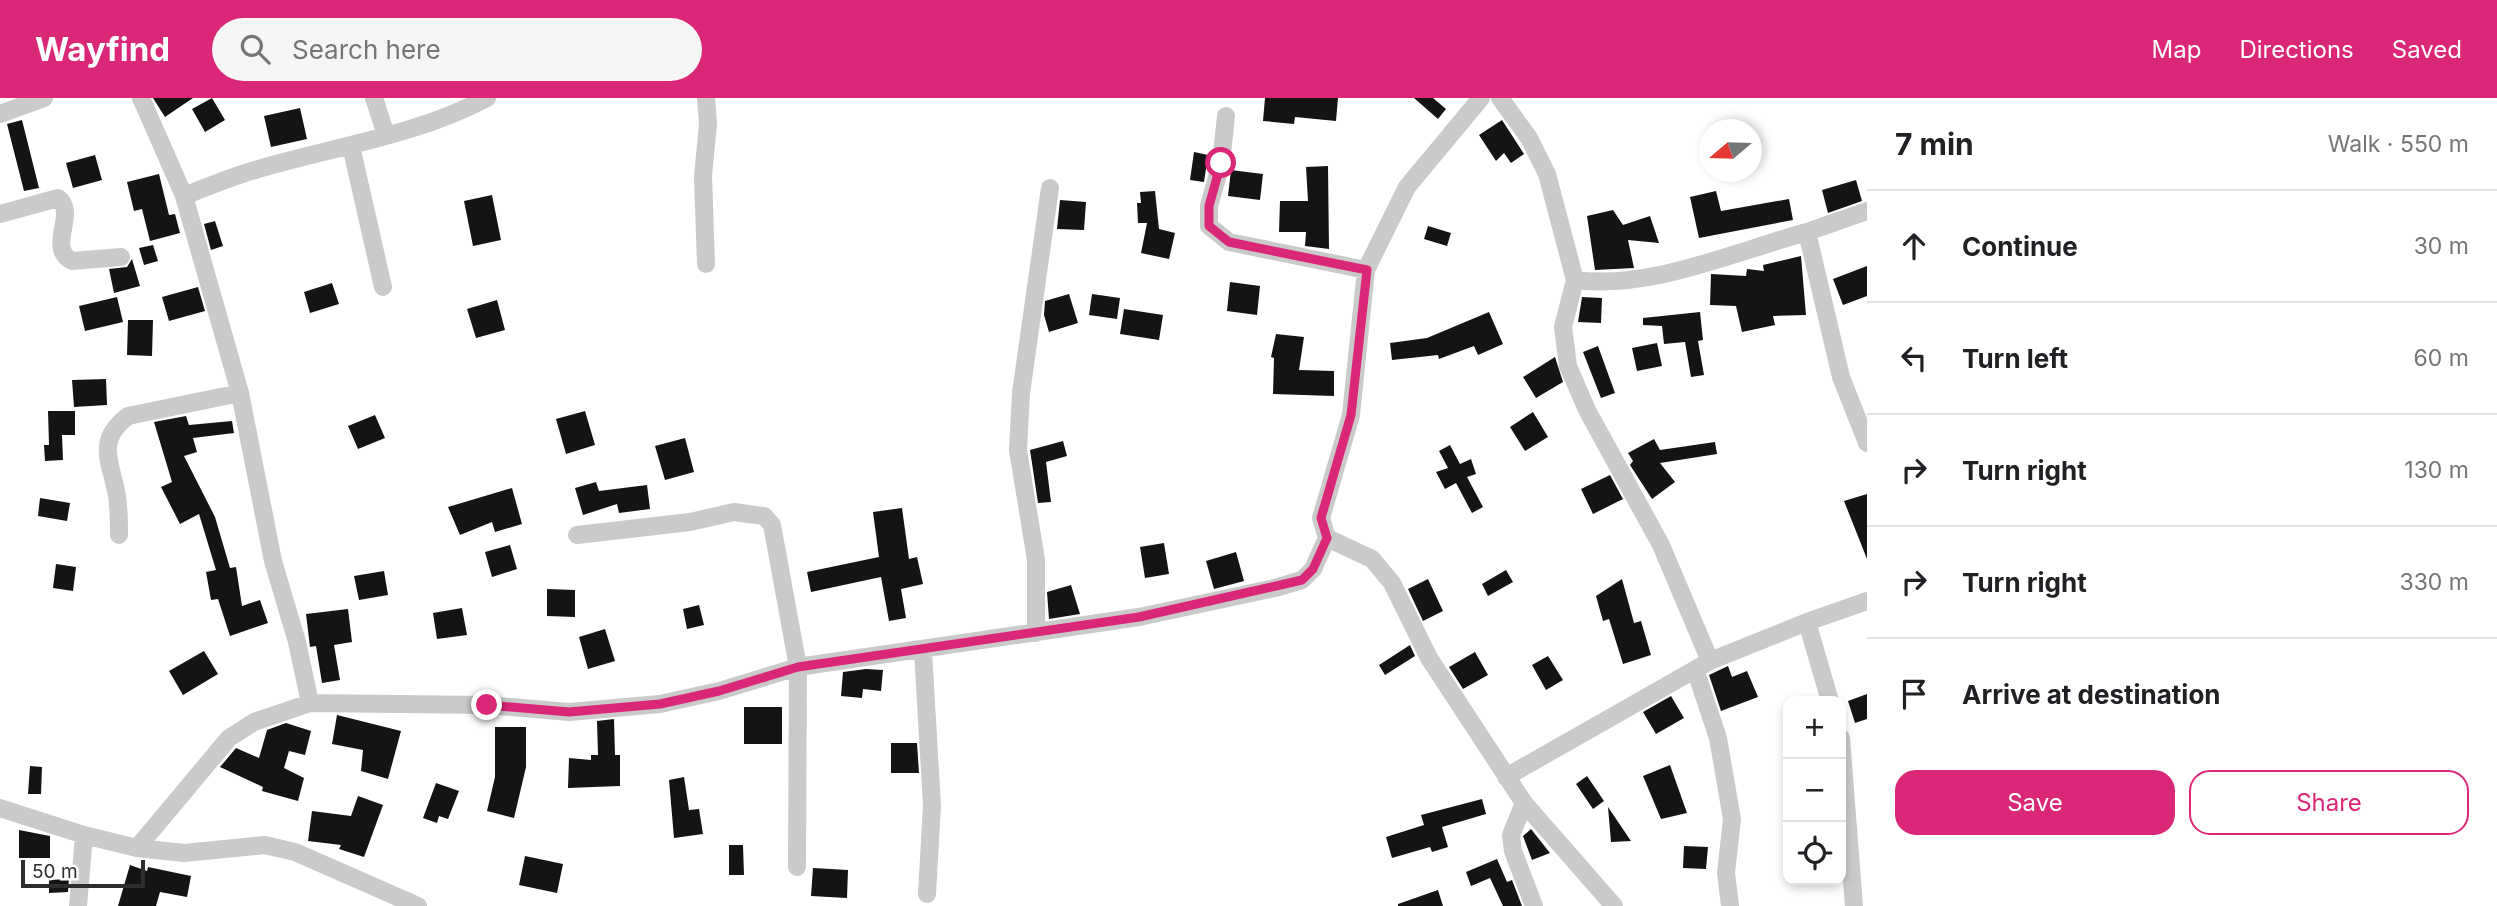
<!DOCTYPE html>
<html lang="en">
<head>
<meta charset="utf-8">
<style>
  body { margin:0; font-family:Inter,sans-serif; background:#f6f6f6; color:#202124 }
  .controls { position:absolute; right:21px; bottom:21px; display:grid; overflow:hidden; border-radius:14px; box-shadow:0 4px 10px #0003 }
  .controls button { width:63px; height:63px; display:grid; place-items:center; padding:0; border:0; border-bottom:2px solid #e0e0e0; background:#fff; color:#202124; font:35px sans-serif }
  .compass { position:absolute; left:1699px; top:21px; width:63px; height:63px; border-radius:50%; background:#fff; box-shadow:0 4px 10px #0003; rotate:251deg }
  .scale { position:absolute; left:21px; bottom:18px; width:124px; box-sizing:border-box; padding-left:7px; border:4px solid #2d2d2d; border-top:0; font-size:19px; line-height:24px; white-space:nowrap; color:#2d2d2d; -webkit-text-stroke:5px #fff; paint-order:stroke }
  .stop { position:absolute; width:21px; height:21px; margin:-16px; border:5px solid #db2777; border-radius:50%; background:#fff }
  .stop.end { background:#db2777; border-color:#fff; box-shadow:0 2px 7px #0008 }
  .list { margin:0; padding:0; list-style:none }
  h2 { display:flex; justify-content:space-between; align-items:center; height:91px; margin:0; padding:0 28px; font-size:30px }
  h2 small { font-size:23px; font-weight:400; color:#757577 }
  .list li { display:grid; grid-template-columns:46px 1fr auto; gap:21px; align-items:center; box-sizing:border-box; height:112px; padding:0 28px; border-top:2px solid #e0e0e0 }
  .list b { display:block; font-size:26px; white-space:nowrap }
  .list em { font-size:23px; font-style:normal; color:#757577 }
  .actions { display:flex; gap:14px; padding:21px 28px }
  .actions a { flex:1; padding:16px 0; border:2px solid #db2777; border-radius:21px; text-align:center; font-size:24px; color:#db2777 }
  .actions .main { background:#db2777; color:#fff }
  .icon { flex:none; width:38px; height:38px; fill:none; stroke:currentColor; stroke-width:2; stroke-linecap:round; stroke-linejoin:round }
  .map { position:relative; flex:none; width:1867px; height:808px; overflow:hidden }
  header { display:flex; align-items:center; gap:42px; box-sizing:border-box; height:98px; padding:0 35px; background:#db2777; color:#fff }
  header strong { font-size:33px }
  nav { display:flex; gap:38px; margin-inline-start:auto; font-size:24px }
  .search { width:490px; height:63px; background:#f6f6f6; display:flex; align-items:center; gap:18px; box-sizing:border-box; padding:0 24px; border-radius:38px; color:#757577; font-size:26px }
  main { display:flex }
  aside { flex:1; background:#fff }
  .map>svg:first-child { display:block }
  .building { fill:#141414 }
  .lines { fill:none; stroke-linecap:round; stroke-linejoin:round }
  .minor { stroke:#cacaca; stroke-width:18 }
  .route { stroke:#db2777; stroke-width:9 }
</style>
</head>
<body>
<header>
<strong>Wayfind</strong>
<div class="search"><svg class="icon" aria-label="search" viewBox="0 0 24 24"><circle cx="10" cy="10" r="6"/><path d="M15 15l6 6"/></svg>Search here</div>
<nav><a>Map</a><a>Directions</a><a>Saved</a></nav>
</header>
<main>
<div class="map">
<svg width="1867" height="808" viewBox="0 0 1867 808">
  <rect width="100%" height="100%" fill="#fff"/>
  <path class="building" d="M153,0H193L165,19Z
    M212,0L225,22L205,34L192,11Z
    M1265,0H1338L1336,23L1295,19L1294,26L1263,23Z
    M1414,0H1433L1446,11L1438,21Z
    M300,10L307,41L271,49L264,18Z
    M22,22L39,90L24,93L7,26Z
    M1502,22L1524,56L1511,65L1504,55L1496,63L1479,37Z
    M1194,54L1208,57L1204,84L1190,82Z
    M95,57L102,82L73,90L66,65Z
    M1328,68L1329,151L1305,148L1306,134H1279L1280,103H1308L1306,69Z
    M1231,72L1263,76L1260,102L1228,98Z
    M159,76L169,117L175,116L180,135L150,143L142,111L134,113L127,84Z
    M1856,82L1862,103L1828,115L1822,92Z
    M1155,93L1159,131L1175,135L1169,161L1141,155L1147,125H1138L1137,105H1141L1140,94Z
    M1716,93L1721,113L1789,101L1793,122L1699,140L1690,99Z
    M492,97L501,142L473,148L464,103Z
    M1060,102L1086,104L1084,132L1057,131Z
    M1613,112L1623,127L1650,118L1659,145L1628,142L1634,170L1595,172L1587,118Z
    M215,123L223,148L211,152L204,126Z
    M1428,128L1451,135L1447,148L1424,141Z
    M153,147L158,163L144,167L139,150Z
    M1801,158L1806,217L1773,218L1775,227L1742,234L1736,208L1710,207L1711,176L1746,178L1747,171L1764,173L1763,167Z
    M132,161L140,188L114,195L109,171L127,169Z
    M1867,168V198L1843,207L1833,181Z
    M1230,184L1260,188L1257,217L1227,213Z
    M332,185L339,206L310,215L304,194Z
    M198,189L205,213L169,223L162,199Z
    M1069,196L1078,225L1049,234L1044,217L1045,203Z
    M1092,196L1120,200L1117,221L1089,217Z
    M117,199L123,224L85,233L79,208Z
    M1582,199L1602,200L1601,225L1578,224Z
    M497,202L505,232L476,240L467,211Z
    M1124,211L1163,217L1159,242L1120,236Z
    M1489,214L1503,246L1478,257L1474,248L1439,261L1438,257L1392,262L1390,245L1427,240Z
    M1700,214L1703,242L1698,243L1704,277L1691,279L1685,244L1664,246L1662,228L1643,227V220Z
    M128,222H153L152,258L127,257Z
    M1276,236L1304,239L1299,272L1334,273V298L1273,296L1274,260L1271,259Z
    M1657,245L1662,268L1637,273L1632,250Z
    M1598,248L1615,295L1601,300L1583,254Z
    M1555,259L1563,284L1536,300L1523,279Z
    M106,281L107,307L74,309L72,282Z
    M48,313H75V337H62L63,362L45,363L44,347H49Z
    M585,313L595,347L566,356L556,321Z
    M1533,314L1548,339L1525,353L1510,329Z
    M375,317L385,340L358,351L348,328Z
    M186,318L189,327L232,323L234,335L193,340L197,354L184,358L215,419L230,470L236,469L242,508L260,502L268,525L230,538L218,501L211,502L206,474L216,472L199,416L180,426L161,389L172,384L154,324Z
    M685,340L694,374L665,382L655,348Z
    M1654,341L1660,352L1715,344L1717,356L1660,365L1675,384L1652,401L1630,367L1633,363L1628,355Z
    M1063,343L1067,358L1046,364L1051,404L1038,405L1030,352Z
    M1450,347L1460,366L1471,361L1476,376L1467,379L1483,409L1472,415L1456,385L1445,391L1436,374L1448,370L1439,353Z
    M1610,377L1623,401L1593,416L1581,391Z
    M596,384L599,393L647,387L650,411L619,415L617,406L583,417L575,390Z
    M512,390L522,426L495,434L492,424L460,437L448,409Z
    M1867,396V461L1844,403Z
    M40,400L70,405L67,423L38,418Z
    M902,410L909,461L917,459L923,486L901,491L906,520L889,523L881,479L811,494L807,474L879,459L873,414Z
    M1164,445L1169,476L1145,480L1140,449Z
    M510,447L517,471L492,479L485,454Z
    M1236,454L1244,483L1214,491L1206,463Z
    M56,466L76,469L73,493L53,490Z
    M1506,472L1513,484L1488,498L1482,486Z
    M384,473L388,497L359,502L354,478Z
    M1428,481L1443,513L1423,523L1408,491Z
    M1622,481L1634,525L1641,523L1651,557L1623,566L1609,521L1603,523L1596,498Z
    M1071,487L1080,516L1049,521L1047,494Z
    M547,491L575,492V519L547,518Z
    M699,507L704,527L687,531L683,511Z
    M462,510L467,537L437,541L433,515Z
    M348,511L352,544L334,547L340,582L322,585L316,548L310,549L306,516Z
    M605,531L615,563L588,571L579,539Z
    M1410,547L1415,558L1385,577L1379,567Z
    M204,553L218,576L183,597L169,573Z
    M1475,554L1488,577L1463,591L1449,569Z
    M1548,558L1563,582L1546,592L1532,567Z
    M1728,568L1732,579L1747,573L1758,599L1721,613L1709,577Z
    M866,571L883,572L881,593L863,591L862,600L841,598L843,574Z
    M1867,596V621L1855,625L1848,603Z
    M1671,598L1684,620L1656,636L1643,614Z
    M744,609H782V646H744Z
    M337,617L401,633L388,681L361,673L363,652L332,646Z
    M614,621L615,657H620V688L568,690L569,660L591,662V657H598L597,623Z
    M286,625L311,633L305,657L289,653L284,670L304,680L298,703L262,693L263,689L220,669L236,650L259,660L267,632Z
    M495,629H526V669L514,720L487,713L495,679Z
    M891,645H917L919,675H891Z
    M1670,667L1687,715L1661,721L1643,678Z
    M30,668L42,669L41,696H28Z
    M1587,678L1604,703L1593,711L1576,686Z
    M684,679L689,712L699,711L703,736L674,740L669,682Z
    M436,685L459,693L448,721L439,718L437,725L423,720Z
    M358,698L383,707L364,759L339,751L341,747L308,743L312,713L351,718Z
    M1482,701L1486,716L1442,729L1448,749L1432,754L1430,749L1392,760L1386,739L1424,727L1421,717Z
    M1608,709L1631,743L1611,744Z
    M1531,731L1550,755L1532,762L1523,738Z
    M19,732L50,738V760H19Z
    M729,747H743L744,777H729Z
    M1684,748L1708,749L1706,771L1683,770Z
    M525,758L563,766L557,795L519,787Z
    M1497,761L1507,784L1512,782L1522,808H1503L1490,780L1471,788L1466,774Z
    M130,767L147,773L148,769L191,778L187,799L160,794L156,808H118Z
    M813,770L848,772L847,800L811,798Z
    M69,781L68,794L49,795V782Z
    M1438,792L1443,808H1398V806Z"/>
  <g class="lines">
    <path class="minor" d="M374,0L386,37
      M706,0L708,26L703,78L706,166
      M1500,0L1529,40L1547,76L1575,182C1650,192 1734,154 1807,134L1841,279L1867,345
      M0,16L44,0
      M1226,18L1221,65L1209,108V128L1229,144L1366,172L1351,317L1321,420L1327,440L1372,461L1392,485L1429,560L1524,705L1614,808
      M351,48L383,189
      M184,98C207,89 231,79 255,72C332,49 415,38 487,0
      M0,116L58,100C78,115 46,150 72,163L121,159
      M1807,134L1867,113
      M1366,172L1407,89L1481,0
      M1575,182L1563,229L1568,268L1587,312L1661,447L1710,563
      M119,437C119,424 119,411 117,398C111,364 95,343 128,318L240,295
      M577,437L690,424L734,414L764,418L772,427L798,569L797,769
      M1807,524L1830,603
      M1036,535V462L1018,352L1021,295L1050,90
      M923,553L932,708L927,796
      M1696,574L1718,640L1732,721L1726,775L1730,808
      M310,605L487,607L569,614L660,606L719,593L798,569L1139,519L1275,490L1302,482L1313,471L1327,440
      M1841,640L1854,808
      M1506,679L1710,563L1807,524L1867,503
      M1524,705L1511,737L1513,753L1534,808
      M0,710L84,737L137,750L229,640L254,624L310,605L297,544L273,463L240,295L184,98L141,0
      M137,750L184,755L265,747L295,754L418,808
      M78,808L84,737"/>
  </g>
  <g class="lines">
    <path class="route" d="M487,607L569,614L660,606L719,593L798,569L1139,519L1302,482L1313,471L1327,440L1321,420L1351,317L1367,172L1229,144L1209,128V108L1221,65"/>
  </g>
</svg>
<div class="controls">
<button>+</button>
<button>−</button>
<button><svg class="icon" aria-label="locate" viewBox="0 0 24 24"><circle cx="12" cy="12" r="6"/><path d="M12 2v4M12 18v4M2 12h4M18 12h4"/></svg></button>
</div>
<svg class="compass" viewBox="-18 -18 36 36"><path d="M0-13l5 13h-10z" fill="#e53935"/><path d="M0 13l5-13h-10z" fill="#757577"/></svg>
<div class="scale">50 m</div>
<div class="stop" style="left:1221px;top:65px"></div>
<div class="stop end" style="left:487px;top:607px"></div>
</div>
<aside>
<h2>7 min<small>Walk · 550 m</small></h2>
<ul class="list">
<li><svg class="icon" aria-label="ahead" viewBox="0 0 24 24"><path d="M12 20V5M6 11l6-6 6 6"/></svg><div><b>Continue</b></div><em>30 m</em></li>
<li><svg class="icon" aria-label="left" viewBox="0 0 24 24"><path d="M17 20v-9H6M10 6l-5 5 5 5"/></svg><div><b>Turn left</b></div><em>60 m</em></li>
<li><svg class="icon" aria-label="right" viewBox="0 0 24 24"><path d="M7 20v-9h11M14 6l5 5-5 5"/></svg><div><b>Turn right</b></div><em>130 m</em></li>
<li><svg class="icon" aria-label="right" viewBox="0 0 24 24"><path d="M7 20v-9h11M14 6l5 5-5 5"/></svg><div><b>Turn right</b></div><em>330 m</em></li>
<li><svg class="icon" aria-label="arrive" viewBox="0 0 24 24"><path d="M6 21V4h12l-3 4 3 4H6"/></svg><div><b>Arrive at destination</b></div></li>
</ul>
<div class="actions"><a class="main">Save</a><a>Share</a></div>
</aside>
</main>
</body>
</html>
